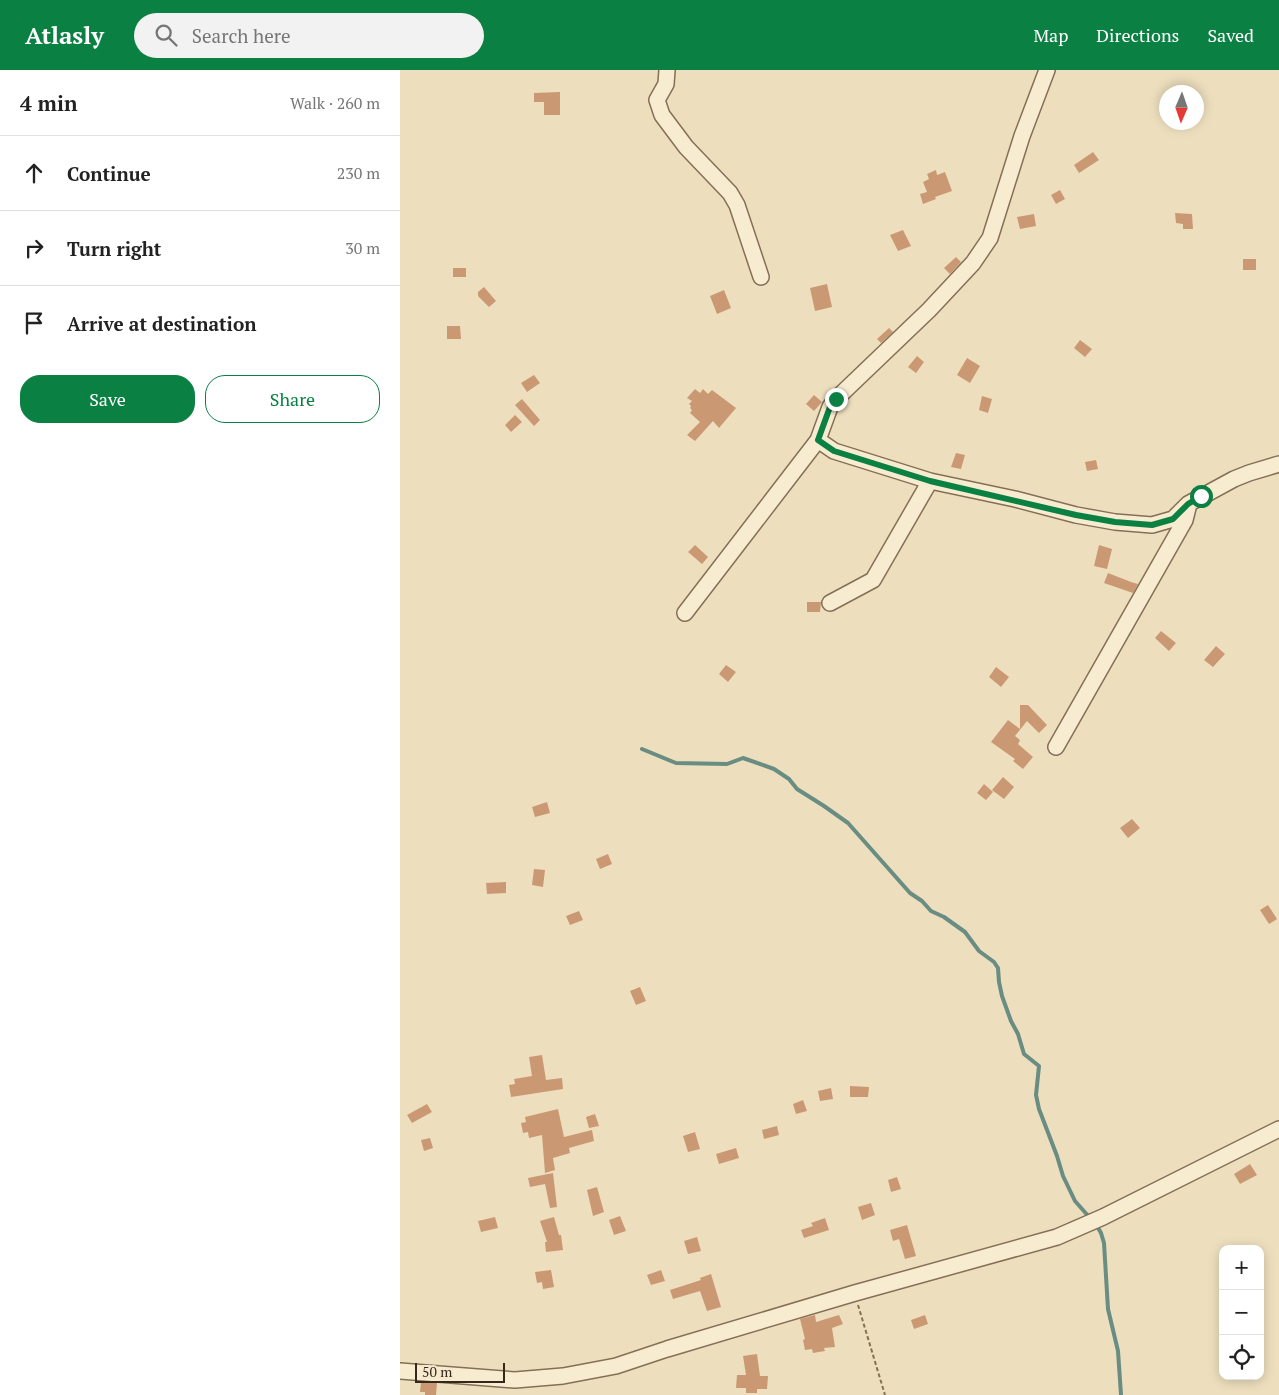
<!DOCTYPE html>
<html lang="en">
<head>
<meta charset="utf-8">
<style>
  body { margin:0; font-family:"PT Serif",serif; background:#f2f2f2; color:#222 }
  .controls { position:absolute; right:15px; bottom:15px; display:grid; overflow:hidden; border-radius:10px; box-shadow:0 2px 12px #0003 }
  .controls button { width:45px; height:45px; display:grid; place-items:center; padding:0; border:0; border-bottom:1px solid #e0e0e0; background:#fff; color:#222; font:25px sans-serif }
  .compass { position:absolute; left:759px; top:15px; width:45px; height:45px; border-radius:50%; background:#fff; box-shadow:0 2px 12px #0003; rotate:182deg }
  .scale { position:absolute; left:15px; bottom:12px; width:90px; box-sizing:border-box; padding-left:5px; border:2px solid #34271b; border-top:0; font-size:14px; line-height:18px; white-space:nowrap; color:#34271b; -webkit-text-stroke:4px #f5e9cd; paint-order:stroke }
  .stop { position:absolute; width:15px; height:15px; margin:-11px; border:4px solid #0b8043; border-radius:50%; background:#fff }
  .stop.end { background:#0b8043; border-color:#fff; box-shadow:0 1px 5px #0008 }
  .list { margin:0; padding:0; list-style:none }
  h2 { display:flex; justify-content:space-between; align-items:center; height:65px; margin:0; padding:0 20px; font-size:21px }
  h2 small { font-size:16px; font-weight:400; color:#767676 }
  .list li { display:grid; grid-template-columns:32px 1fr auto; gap:15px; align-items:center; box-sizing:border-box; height:75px; padding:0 20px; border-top:1px solid #e0e0e0 }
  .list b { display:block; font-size:19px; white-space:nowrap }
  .list em { font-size:16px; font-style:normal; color:#767676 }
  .actions { display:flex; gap:10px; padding:15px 20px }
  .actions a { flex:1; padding:11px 0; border:1px solid #0b8043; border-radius:20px; text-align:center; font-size:18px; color:#0b8043 }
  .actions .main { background:#0b8043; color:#fff }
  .icon { flex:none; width:28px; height:28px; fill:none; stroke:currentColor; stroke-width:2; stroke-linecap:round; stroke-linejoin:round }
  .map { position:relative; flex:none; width:879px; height:1325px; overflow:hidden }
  header { display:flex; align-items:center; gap:30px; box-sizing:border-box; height:70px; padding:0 25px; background:#0b8043; color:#fff }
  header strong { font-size:24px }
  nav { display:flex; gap:28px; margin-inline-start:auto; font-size:18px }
  .search { width:350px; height:45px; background:#f2f2f2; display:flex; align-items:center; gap:12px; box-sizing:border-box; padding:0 18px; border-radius:28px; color:#767676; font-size:19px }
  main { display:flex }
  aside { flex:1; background:#fff }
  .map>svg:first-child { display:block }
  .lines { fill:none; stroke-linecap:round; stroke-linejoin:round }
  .stream { stroke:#698c83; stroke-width:4 }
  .building { fill:#cb9874 }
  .minor-casing { stroke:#856f57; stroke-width:18 }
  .path { stroke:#856f57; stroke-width:2; stroke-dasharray:4 2.5; stroke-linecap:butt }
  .minor { stroke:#f8ecd0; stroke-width:15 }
  .route { stroke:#0b8043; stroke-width:6 }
</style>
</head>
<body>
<header>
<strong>Atlasly</strong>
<div class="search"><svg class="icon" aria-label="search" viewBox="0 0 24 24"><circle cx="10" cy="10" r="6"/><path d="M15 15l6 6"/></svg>Search here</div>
<nav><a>Map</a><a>Directions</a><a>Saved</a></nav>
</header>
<main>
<aside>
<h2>4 min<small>Walk · 260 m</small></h2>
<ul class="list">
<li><svg class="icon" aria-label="ahead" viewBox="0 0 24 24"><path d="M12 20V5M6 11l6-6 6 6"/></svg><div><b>Continue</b></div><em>230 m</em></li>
<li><svg class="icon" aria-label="right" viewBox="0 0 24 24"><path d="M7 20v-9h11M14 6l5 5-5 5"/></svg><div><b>Turn right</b></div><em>30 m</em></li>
<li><svg class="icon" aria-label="arrive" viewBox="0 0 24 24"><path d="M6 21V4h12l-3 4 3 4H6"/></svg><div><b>Arrive at destination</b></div></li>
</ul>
<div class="actions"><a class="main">Save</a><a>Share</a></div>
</aside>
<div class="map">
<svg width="879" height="1325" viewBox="0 0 879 1325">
  <rect width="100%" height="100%" fill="#eddfbe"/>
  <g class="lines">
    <path class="stream" d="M242,679L276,693L327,694L343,688L374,699L389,709L397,719L424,736L448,753L510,823L522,831L531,841L544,847L565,862L579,881L594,892L598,898L599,912L602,926L611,951L618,964L624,984L639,996L636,1025L639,1039L657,1086L663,1106L675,1131L690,1148
      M697,1156L701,1163L704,1173L708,1239L718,1281L721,1325"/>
  </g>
  <path class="building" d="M160,22V45H144V32H134V23Z
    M693,82L699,90L679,103L674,95Z
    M536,100L537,105L545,102L552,121L535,127L536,129L523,134L520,124L527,122L523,112L529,109L527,104Z
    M660,120L665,129L656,134L651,125Z
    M775,143L792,144L793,159H783V154L776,153Z
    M634,144L636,156L620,159L617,147Z
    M503,160L511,176L498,181L490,165Z
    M556,187L561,192L550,204L544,198Z
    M843,189H856V200H843Z
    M53,198H66V207H53Z
    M427,214L432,237L415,241L410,218Z
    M84,217L96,231L89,237L78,226V222Z
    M324,220L331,238L317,244L310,226Z
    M47,256H60L61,269H47Z
    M489,258L493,262L481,273L477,269Z
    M680,270L692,279L685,287L674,278Z
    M517,286L524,292L516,303L508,297Z
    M567,288L580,296L570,313L557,305Z
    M134,305L140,313L127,322L121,313Z
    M295,319L300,323L303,319L308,324L312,320L336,338L319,358L313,351L295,371L287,365L300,352L290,343L292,340L290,338L291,336L289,334L292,331L287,328Z
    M414,325L422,332L414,341L406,334Z
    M582,326L592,329L588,343L579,340Z
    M122,329L140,350L134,356L115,335Z
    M115,345L122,352L111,362L105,355Z
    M556,383L565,385L561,399L551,397Z
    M696,390L698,399L687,401L685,392Z
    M295,475L308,487L302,494L288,482Z
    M699,475L712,479L707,499L694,496Z
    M708,503L731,512L738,514L733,523L704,513Z
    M407,532H421L420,542H407Z
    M761,561L776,573L769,581L755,568Z
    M816,576L825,584L813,597L804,590Z
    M326,595L336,602L328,612L319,604Z
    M596,597L609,607L601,617L589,607Z
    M620,635H628L647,655L639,663L627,651L615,666L620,670L618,674L633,687L623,699L613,691L615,689L591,672L608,650L620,659Z
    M603,707L614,717L604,729L592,720Z
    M584,714L593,722L586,730L577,723Z
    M147,732L150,743L135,747L132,737Z
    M732,749L740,758L728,768L720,758Z
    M208,784L212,794L200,799L196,789Z
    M134,799L145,800L143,817L132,815Z
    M106,812V823L87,824L86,813Z
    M868,835L877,849L869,854L860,840Z
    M179,841L183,850L170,855L166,846Z
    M240,917L246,931L236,935L230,921Z
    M142,985L146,1010L162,1008L163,1019L111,1027L109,1015L115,1014L114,1009L132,1006L129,987Z
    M450,1016L469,1017L468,1027H450Z
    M431,1018L433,1029L420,1031L418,1021Z
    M403,1030L407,1041L396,1044L393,1034Z
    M27,1034L32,1042L12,1053L7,1045Z
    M158,1039L164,1067L192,1060L194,1071L169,1078L170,1083L153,1088L155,1100L145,1103L142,1065L129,1068L128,1062L123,1063L121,1053L126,1052L125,1047Z
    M195,1044L199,1056L189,1058L186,1047Z
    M377,1056L379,1065L364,1069L362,1060Z
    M295,1062L300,1079L288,1082L283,1066Z
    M30,1068L33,1078L24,1081L21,1070Z
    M336,1078L339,1088L319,1094L316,1084Z
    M850,1094L857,1105L840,1114L834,1104Z
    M153,1103L157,1137L150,1138L145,1114L130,1117L128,1108Z
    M497,1107L501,1119L491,1122L488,1110Z
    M197,1117L204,1142L193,1146L187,1120Z
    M471,1133L475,1145L462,1150L458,1137Z
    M220,1146L226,1161L214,1165L209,1150Z
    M95,1147L98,1158L81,1162L78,1151Z
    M154,1147L159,1165H161L163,1180L146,1182L145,1172H147L140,1151Z
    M425,1148L429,1160L404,1168L401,1160L413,1156L411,1153Z
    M507,1155L516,1186L505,1189L499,1169L493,1171L490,1160Z
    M297,1167L301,1181L288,1184L284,1171Z
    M151,1200L154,1217L143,1219L142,1212L137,1213L135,1202Z
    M261,1200L265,1211L251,1215L247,1205Z
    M311,1204L321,1237L307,1241L300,1221L273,1229L270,1220L301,1210L300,1208Z
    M415,1245L416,1252L439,1245L443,1254L432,1258L435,1277L424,1278L425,1281L413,1283L412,1279L405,1280L403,1270L405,1269L400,1249Z
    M525,1245L528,1254L514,1259L511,1250Z
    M357,1284L360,1306H368L367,1319H357V1323H346V1318H336L337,1305H346L343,1286Z
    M21,1312L37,1313L36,1325H25V1322H20Z"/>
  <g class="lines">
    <defs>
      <path id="minor" d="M267,0L266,14L257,30L262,45L286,77L330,123L337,135L361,207
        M647,0L622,66L590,168L573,193L529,240L436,329L430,337L418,370L434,381L530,411L615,429L676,445L715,452L752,455L773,449L788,434L834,409L849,403L879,394
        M430,533L473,510L530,411
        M285,543L418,370
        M656,677L785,450L788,438
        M0,1301L115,1310L163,1306L216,1296L267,1279L455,1223L657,1167L703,1147L879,1059"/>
    </defs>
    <use href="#minor" class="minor-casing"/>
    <path class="path" d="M458,1235L485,1325"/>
    <use href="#minor" class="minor"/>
  </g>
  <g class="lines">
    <path class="route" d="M436,329L430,337L418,370L434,381L530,411L676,445L715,452L752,455L773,449L788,434L801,426"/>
  </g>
</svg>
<div class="controls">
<button>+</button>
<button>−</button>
<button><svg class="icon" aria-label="locate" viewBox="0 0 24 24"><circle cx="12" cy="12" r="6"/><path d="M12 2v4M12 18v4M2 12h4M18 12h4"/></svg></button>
</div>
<svg class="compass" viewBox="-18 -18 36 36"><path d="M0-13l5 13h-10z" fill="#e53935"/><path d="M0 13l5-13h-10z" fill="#767676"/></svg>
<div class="scale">50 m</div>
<div class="stop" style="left:801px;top:426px"></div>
<div class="stop end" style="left:436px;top:329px"></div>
</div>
</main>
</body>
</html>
